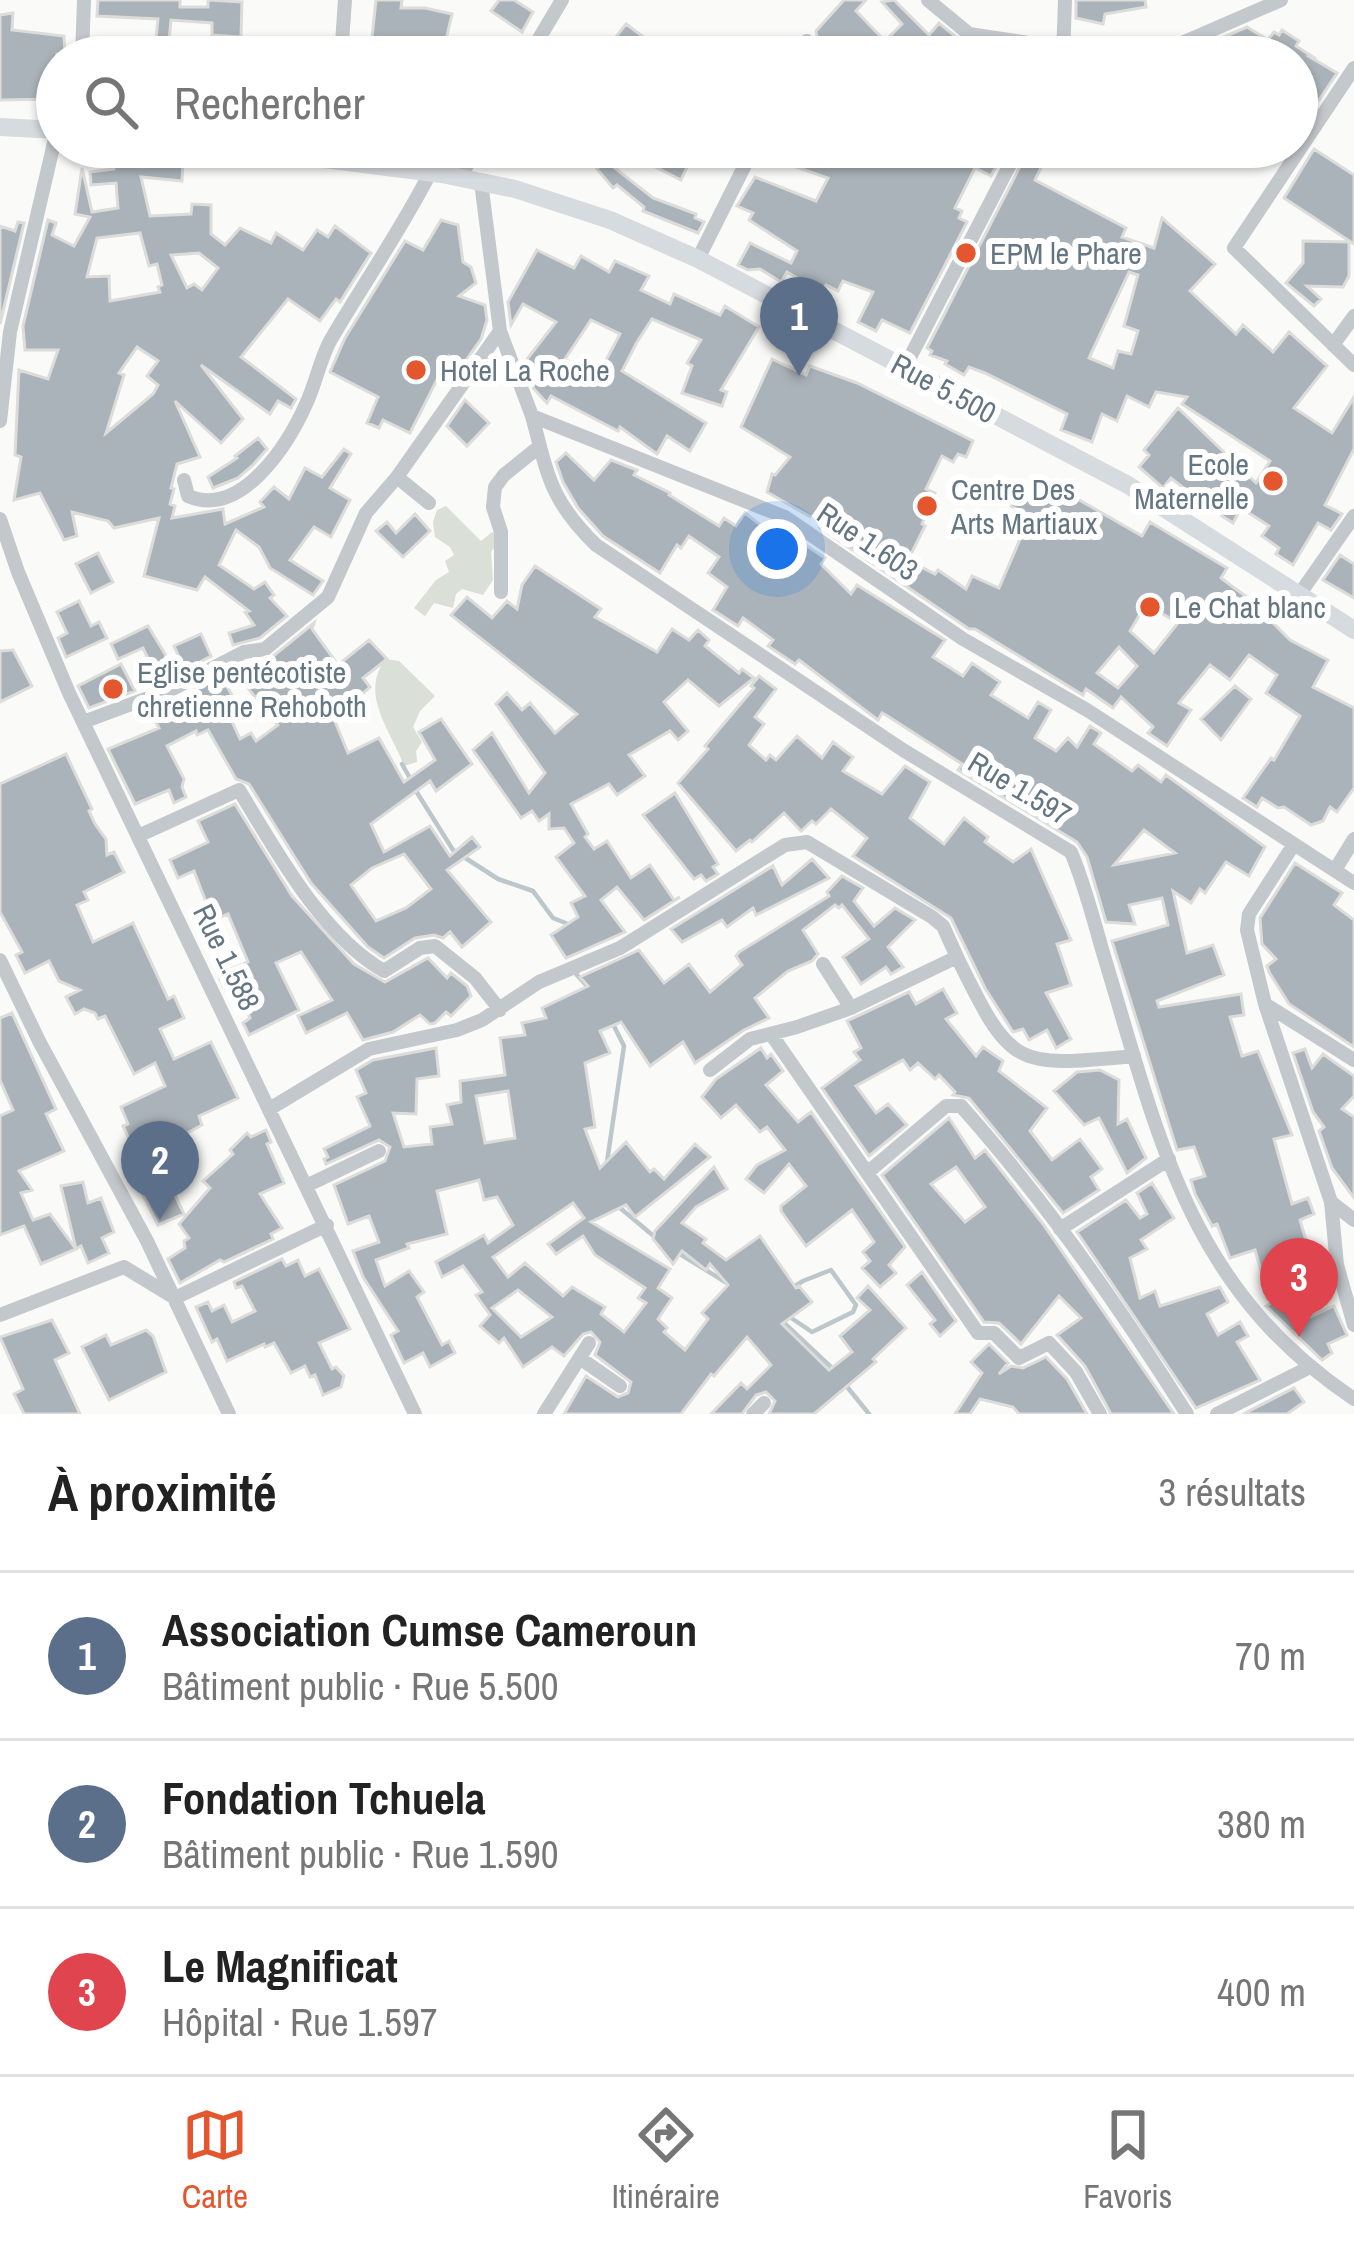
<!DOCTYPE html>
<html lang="fr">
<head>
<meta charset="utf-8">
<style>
  body { margin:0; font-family:"Archivo Narrow",sans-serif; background:#f2f2f2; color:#222 }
  .you { position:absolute; left:777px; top:549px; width:42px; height:42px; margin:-30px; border:9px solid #fff; border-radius:50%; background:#1a73e8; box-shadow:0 0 0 18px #1a73e833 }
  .badge { display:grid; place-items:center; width:78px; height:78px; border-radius:50%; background:#e4572e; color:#fff; font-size:39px; font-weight:700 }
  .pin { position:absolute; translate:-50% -99px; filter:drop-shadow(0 3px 6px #0008) }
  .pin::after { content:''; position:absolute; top:63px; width:42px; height:36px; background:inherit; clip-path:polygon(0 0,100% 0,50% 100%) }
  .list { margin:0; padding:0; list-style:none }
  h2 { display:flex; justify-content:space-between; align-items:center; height:156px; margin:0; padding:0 48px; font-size:51px }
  h2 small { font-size:39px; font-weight:400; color:#767676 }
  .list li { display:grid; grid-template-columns:78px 1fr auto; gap:36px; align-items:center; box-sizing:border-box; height:168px; padding:0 48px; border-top:3px solid #e0e0e0 }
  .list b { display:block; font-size:45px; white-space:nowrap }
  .list p { margin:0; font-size:39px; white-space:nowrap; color:#767676 }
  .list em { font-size:39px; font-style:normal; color:#767676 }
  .icon { flex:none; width:66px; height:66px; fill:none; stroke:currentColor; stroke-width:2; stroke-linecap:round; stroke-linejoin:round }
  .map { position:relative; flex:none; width:1354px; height:1414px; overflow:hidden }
  .search { position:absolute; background:#fff; box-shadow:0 3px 9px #0004; left:36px; right:36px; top:36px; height:132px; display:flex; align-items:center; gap:30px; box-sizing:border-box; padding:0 42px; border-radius:66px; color:#767676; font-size:45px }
  .sheet { height:660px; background:#fff }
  nav { display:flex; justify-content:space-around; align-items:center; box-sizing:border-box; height:168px; border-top:3px solid #e0e0e0; background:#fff; font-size:33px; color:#767676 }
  nav a { display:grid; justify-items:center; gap:6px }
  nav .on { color:#e4572e }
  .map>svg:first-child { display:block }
  .green { fill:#dadfd7 }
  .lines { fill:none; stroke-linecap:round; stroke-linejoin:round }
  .stream { stroke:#bbc7cb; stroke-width:4.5 }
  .building { fill:#aab3b9; stroke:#dcdcda; stroke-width:3; fill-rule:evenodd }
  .street { stroke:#c3c8cc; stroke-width:14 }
  .secondary { stroke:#d6dbdf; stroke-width:18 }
  .poi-dot { fill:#e4572e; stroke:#fff; stroke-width:4.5 }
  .labels { text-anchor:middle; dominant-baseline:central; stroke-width:12; stroke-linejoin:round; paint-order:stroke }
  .poi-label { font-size:30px; fill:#657683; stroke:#fff; text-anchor:start }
  .street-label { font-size:30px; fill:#657683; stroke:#fff }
</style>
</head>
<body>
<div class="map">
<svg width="1354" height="1414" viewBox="0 0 1354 1414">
  <rect width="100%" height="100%" fill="#fafaf8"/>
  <path class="green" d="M446,506L481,541L492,532L497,535L498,542L491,552L493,580L483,595L462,589L456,594L453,608L434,603L425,616L414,608L436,580L449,572L445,561L454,555L450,547L435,537L433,522L437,510Z
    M385,659L399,661L435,696L420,711L413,727L422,742L416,751L417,762L404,766C392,731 359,697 385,659Z"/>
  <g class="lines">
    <path class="stream" d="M402,764L411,780
      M416,791L453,850L498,879L533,891L553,918L568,924
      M579,970L576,974L589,988
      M607,1162L624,1046L612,1022
      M619,1207L656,1238
      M675,1251L727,1283
      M831,1270L856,1305L853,1312L812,1332L772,1305L773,1300L803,1281Z
      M781,1320L833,1369
      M844,1383L869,1414"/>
  </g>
  <path class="building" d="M98,0H180V7H208V0L242,2L241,37L212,35V23L171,20L169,41L156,39L158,19L97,16Z
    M376,0H402L401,8H425L452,14L442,57L370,56Z
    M499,0H514L533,12L522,32L491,11Z
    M844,0H866L856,11L885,41L902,24L882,2L894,0L929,35L939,23L966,45L1036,57H821L816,31Z
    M1076,0H1145L1146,7L1105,14L1103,24L1076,18Z
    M13,13L12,30L64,36L65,54H57V99L0,100V15Z
    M626,24L649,41L637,57H600Z
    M1247,27L1268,40L1274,32L1279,35L1282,30L1299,41L1296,46L1313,57H1310L1337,73L1319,100L1297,88V57H1203L1212,42Z
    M651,147H688L695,150L681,180L644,161Z
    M771,147H833L853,154L859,147H1006L991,176L975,168L955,208L962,211L959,218L967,222L910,333L882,320L876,331L858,322L873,292L843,281L838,291L826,285L815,305L806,300L811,286L787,272L781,282L760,269L748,270L738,265L750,243L791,263L797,251L749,220L753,213L737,206L755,177L816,201L828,178L767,157Z
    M1030,147H1051L1035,180L1126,228L1122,237L1154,248L1162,218L1215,264L1190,291L1236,334L1243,325L1273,352L1289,332L1327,366L1294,408L1332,433L1354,397V449L1325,505L1342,514L1331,530L1318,523L1293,565L1276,554L1279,548L1262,536L1269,526L1241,508L1233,523L1222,516L1226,510L1197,493L1194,496L1171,478L1163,488L1139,467L1149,455L1144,450L1178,408L1256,483L1270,461L1182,404L1187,397L1156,392L1149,407L1127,396L1117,421L1102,414L1092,442L1061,430L1067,414L985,373L969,367L964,375L945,364L947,361L930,355L932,351L927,348ZM1129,272L1138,275L1124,326L1138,331L1131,354L1118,351L1113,368L1089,358Z
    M1314,149L1354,175V244L1284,198Z
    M114,153L183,162L182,181L141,177L150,216L191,214L192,204L211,205V234L225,245L240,228L271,243L276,233L303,250L317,230L328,237L335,226L371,253L340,302L336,299L320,321L288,299L241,357L296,399L291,408L278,401L270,414L201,365L243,419L221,443L175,401L200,457L177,464L171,488L174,489L170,504L175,506L172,518L223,509L225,524L264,507L260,502L274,487L289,499L305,468L322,477L344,449L351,454L330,488L350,500L331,537L314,527L290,560L323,581L313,595L270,568L259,547L236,530L219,565L254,589L265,582L274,595L270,598L287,616L260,638L233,645L229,633L254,625L245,612L249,611L205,577L197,590L144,576L159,518L114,528L108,521L72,512L77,536L64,540L40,493L14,500L21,457L15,455L19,370L48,379L58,350H25L23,326L48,220L56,223L52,235L74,246L90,217L75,214L82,168L92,212L118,208L116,183L91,185L90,172L114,169ZM140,233L149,266L157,264L162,285L158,287L160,292L110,301L109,276L87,277L97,238ZM199,253L218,268L202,290L194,284L187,288L171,255ZM137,347L158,361L147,376L158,385L153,394L106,433L124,375L119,373Z
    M606,161L653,198L696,214L695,218L704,222L698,233L643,211L644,207L617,185L613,188L597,169Z
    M441,220L458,225L463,262L471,267L476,283L459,296L485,305L487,320L481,339L464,363L449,356L410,433L383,420L379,428L367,423L378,397L330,372L345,338L405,241L423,250Z
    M18,222L24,223L0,324V226L15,231Z
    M1303,241L1349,242V276L1343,287L1307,286L1321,299L1314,306L1286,283L1303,263Z
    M537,250L574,268L581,256L609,272L615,261L649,276L641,290L670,304L674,294L720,315L725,306L759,327L721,390L727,392L722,406L682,393L692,366L687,363L701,340L652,319L637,342L622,371L706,423L690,451L667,436L657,454L620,427L618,431L551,396L547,403L534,389L529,375L532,373L524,363L556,322L523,304L511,325L508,302ZM591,320L620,334L596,379L565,359Z
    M772,359L806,375L810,366L857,383L973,441L966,457L958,454L953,462L942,456L926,489L935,493L922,524L925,526L908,560L935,574L938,570L966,589L972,576L999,588L1030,516L1011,506L1022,484L1035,490L1041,478L1142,536L1150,522L1227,568L1221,578L1271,615L1269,619L1290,640L1328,660L1313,687L1354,708V788L1337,812L1330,807L1323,821L1311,825L1284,807L1278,808L1262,798L1257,807L1243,798L1271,758L1274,760L1300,716L1266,693L1277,675L1249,655L1230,680L1210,665L1179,703L1191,710L1167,746L1148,733L1153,727L1121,697L1113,708L1086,689L1083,695L975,629H969L819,527L816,520L767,492L772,474L775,475L790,457L741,427ZM1146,604L1178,623L1154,653L1130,631ZM1119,647L1137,666L1118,688L1097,673Z
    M465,400L489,423L467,446L447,426Z
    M258,438L267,449L253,465L238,478L213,488L208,477L237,458L235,456Z
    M566,453L594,480L611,460L637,470L634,475L670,493L669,495L719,526L724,518L736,526L745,513L792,549L797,542L807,546L825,558L821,564L851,594L857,585L945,640L933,657L963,676L972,663L1000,682L991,695L1028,718L1038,702L1051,710L1035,738L1056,751L1068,738L1077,747L1090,726L1101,733L1094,744L1132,771L1138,765L1161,782L1166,775L1265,847L1249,876L1226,862L1205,893L1200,889L1191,903L1173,891L1187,953L1213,945L1224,975L1157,1001L1159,1007L1241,994L1244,1015L1230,1017L1242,1056L1258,1051L1292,1135L1274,1139L1292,1204L1308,1198L1314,1214L1300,1220L1310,1254L1264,1281L1255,1250L1230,1258L1217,1224L1212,1226L1195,1194L1191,1180L1205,1176L1194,1147L1177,1150L1112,941L1168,925L1162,898L1129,905L1135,924L1106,922L1087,857L1077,842L958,770L962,764L886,715L882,713L878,720L799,660L795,664L768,646L773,640L743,618L738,626L713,610L727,587L708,573L719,557L689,536L681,548L677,545L660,573L603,536L578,508L563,482L556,462ZM1144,830L1175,853L1114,865Z
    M415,514L430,531L403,557L376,531L387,522L396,533Z
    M98,553L113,582L91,593L76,564Z
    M1340,555L1354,564V598L1323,580Z
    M535,566L601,609L595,617L657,652L672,629L689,640L698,630L709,640L705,646L739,673L742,669L754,678L719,706L688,680L664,702L688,731L678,740L670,731L629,755L645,776L617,795L609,784L571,804L588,834L585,837L594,849L607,841L631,878L650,865L674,900L680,897L644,920L617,887L601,900L625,932L566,958L551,935L578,917L571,903L585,896L556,857L574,843L564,828L549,829V814L539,821L532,811L521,818L473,750L492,733L529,793L545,773L496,704L507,693L522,710L530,703L555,733L577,714L451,615L467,597L492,618L507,601L517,609L522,585Z
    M79,601L91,626L99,622L107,638L66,657L58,638L67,633L57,612Z
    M314,623L312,629L338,665L369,640L387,659L363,678L370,687L334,719L348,753L379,738L404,782L435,760L419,732L441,719L472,764L436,791L430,781L371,824L384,852L430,826L450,856L472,837L480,847L447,870L491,922L462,947L450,932L443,938L434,935L415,938L384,958L368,947L311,883L249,784L236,779L208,730L197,735L196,731L167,746L184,779L182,787L186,797L174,803L169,790L135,804L108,749L159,728L151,713L221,676L233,697L223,702L240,739L251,733L256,741L278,725L233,670L271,658ZM404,854L431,889L406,908L376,921L351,885L372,868Z
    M148,626L168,659L152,667L143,648L118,659L111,644Z
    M201,634L211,656L185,670L174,646Z
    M13,650L32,686L0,702V651Z
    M121,664L135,691L89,708L78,686Z
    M759,676L776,689L755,717L764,724L749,745L766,760L770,755L776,760L797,736L822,758L833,742L853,757L843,771L882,794L905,766L930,782L910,818L944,844L964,818L988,837L985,842L1013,862L1031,849L1071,940L1057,944L1071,985L1046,993L1071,1039L1056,1048L1047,1030L1029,1040L1023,1029L1013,1032L985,988L951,918L853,856L867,838L831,809L816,824L812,821L801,831L784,813L752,842L750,840L736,851L678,783L708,749L705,746L754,688L751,686Z
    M1235,686L1251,699L1221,740L1201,719Z
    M66,754L92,809L89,811L95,824L106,839L107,855L114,852L124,872L84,892L88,900L77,905L93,942L133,923L168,999L174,996L184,1018L160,1029L174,1059L211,1042L238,1098L199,1116L202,1125L154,1151L184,1214L158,1225L128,1165L139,1160L123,1126L128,1124L121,1107L165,1086L155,1063L134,1074L105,1016L98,1019L95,1013L84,1009L75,1014L66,997L80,990L59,981L49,961L25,973L16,955L22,952L0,912V784Z
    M675,793L718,864L713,867L718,874L706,881L701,875L694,879L643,815Z
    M235,804L292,896L354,964L385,982L428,958L447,978L451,973L467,986L471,996L451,1016L446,1012L435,1023L430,1024L420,1015L393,1032L363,1040L347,1013L306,1033L298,1016L332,1000L301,952L276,963L299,1010L249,1035L243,1023L250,1018L233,982L223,986L218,974L248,962L228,914L213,920L194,871L178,878L170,860L208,842L198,821Z
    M812,859L829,878L756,915L753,908L727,927L722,920L682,942L671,929L773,866L782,885Z
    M1295,863L1342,893L1334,905L1354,920V1047L1289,1004L1269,972L1267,966L1276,959L1262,944L1260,918Z
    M842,876L863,888L854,901L874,926L895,908L915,920L888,947L903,967L891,974L886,967L861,984L843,957L869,939L842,905L839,908L835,905L803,930L818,954L812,961L788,971L755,998L769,1018L744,1030L695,1063L683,1042L650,1066L621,1022L600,1031L610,1053L585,1063L595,1127L585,1129L600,1168L626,1142L650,1172L654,1169L664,1179L695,1144L710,1157L635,1217L626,1205L591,1222L670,1269L658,1288L672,1298L658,1319L667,1328L664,1332L685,1350L708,1319L702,1313L728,1285L710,1264L706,1270L682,1251L673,1264L653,1239L655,1231L714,1167L727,1189L696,1207L682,1223L706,1239L703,1243L726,1260L760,1236L796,1288L799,1286L812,1302L782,1324L829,1370L852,1352L840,1336L870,1310L857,1298L868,1286L906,1328L873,1359L876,1362L814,1414H769L775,1401L766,1392L756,1395L742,1414H711L741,1383L747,1389L771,1365L747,1337L714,1376L711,1374L681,1414H564L586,1376L618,1397L628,1393L631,1382L595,1355L600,1342L591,1332L583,1334L564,1356L552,1347L523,1367L504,1338L499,1343L480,1326L490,1315L476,1295L482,1292L463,1266L442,1277L436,1262L484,1235L488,1243L513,1225L497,1197L484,1200L479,1180L437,1191L447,1234L407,1244L409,1248L376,1260L385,1286L409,1271L424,1292L417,1297L442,1345L449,1341L455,1353L430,1367L423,1353L404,1363L391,1335L398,1331L363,1277L353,1251L379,1242L369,1216L348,1224L334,1185L385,1161L390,1147L379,1140L326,1164L324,1159L328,1157L324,1149L370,1126L357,1097L366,1093L356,1070L373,1060L436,1048L439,1076L417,1079L416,1114L393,1113L404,1147L432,1144L430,1127L452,1124L447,1105L461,1102L460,1081L505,1075L500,1038L525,1035L522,1023L546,1018L542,1008L588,986L580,977L639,950L664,983L689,964L710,992L742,965L736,956L739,952L829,896L827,892ZM508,1091L515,1138L485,1143L476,1096ZM573,1203L584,1218L548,1244L556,1254L583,1236L595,1255L645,1288L638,1298L646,1303L624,1332L601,1314L605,1307L572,1287L563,1296L525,1263L508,1277L493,1257ZM518,1290L552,1317L521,1337L492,1308Z
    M943,989L957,1013L946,1019L976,1056L983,1047L1003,1061L999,1071L1047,1108L1030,1131L1052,1160L1080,1139L1102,1169L1091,1177L1099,1190L1063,1213L969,1098L953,1095L955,1092L939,1075L935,1079L918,1063L910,1070L903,1060L856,1086L876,1113L888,1104L907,1125L869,1156L822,1088L860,1060L854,1052L861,1048L847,1021L909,992L916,1004Z
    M12,1013L56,1109L46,1114L64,1151L19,1171L32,1190L21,1193L33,1220L50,1214L76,1249L41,1264L24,1226L0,1235V1116L13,1110L0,1080V1018Z
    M761,1048L767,1058L771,1054L783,1071L766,1085L798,1122L811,1112L905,1247L889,1265L896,1273L880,1287L862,1268L870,1261L863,1252L874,1242L852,1210L806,1246L781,1211V1206L806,1186L789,1164L764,1193L746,1179L757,1165L785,1150L767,1127L760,1132L736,1105L721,1118L702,1097L716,1079Z
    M1305,1049L1312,1068L1323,1054L1354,1076V1096L1342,1109L1354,1117V1198L1332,1168L1319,1131L1324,1127L1313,1112L1293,1053Z
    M1100,1070L1119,1080L1118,1124L1127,1119L1146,1158L1127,1173L1099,1118L1084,1125L1054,1091L1077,1072Z
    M949,1118L975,1158L985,1150L1043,1224L1174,1414H1111L1085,1366L1057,1335L1081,1318L1059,1296L1021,1344L999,1323L984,1322L882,1175ZM956,1167L985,1207L965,1222L931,1184Z
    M266,1130L271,1142L267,1144L284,1183L260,1194L282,1228L271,1234L273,1239L224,1262L220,1260L180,1283L168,1259L185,1248L184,1241L189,1238L179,1224L210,1188L203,1181L233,1154L230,1150L247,1133L251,1137Z
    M83,1182L88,1203L101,1198L114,1232L102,1238L109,1253L88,1263L81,1246L76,1249L61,1186Z
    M1152,1183L1174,1218L1141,1240L1147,1249L1130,1258L1140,1298L1155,1291L1160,1306L1220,1287L1228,1302L1207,1314L1218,1335L1240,1322L1248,1336L1237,1342L1260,1380L1196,1408L1077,1232L1126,1200L1140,1218L1147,1214L1137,1193Z
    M282,1259L286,1266L298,1260L305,1276L319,1269L350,1329L319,1343L332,1369L336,1367L344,1376L341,1387L323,1395L315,1375L310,1377L305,1366L291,1373L274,1343L265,1347L264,1344L227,1361L217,1339L212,1342L196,1307L208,1302L212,1311L224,1305L232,1322L255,1311L242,1286L236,1288L234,1282Z
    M922,1272L956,1321L940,1336L930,1324L935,1320L907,1285Z
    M1295,1289L1310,1317L1334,1306L1347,1335L1328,1344L1332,1353L1322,1360L1266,1306Z
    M52,1320L69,1353L55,1360L80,1414H24L14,1394L23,1389L0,1337Z
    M146,1330L153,1336L166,1372L109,1400L82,1347L106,1335L111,1345Z
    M989,1344L1008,1363L999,1374L1011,1366L1023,1368L1046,1357L1067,1379L1087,1414H1019L1013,1407L980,1399L970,1414H955L982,1373L971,1362Z
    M1294,1388L1304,1402L1287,1414H1243Z"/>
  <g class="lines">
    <path class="street" d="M928,0L969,34L1123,57
      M82,57L84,0
      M341,57L345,0
      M528,57L562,0
      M799,57L807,41
      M1063,57L1065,0
      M1133,57L1173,47L1281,0
      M1354,68L1234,248L1354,365
      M460,178L477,147
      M481,182L500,331L532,416L785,517L963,639L1087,710L1354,883
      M698,259L754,147
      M1333,345L1354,316
      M905,367L1019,147
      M532,416C548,476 550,500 596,545L903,750L1071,852C1085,885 1094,922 1104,956C1159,1137 1187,1287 1354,1399
      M0,421L10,332L57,130
      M397,477L429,503
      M184,480L188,496C242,519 289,443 307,402C316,382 320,360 330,341C363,284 400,232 430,173
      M0,519L18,572L69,693L415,1414
      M501,592V532L493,507L495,487L504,475L540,446
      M1299,595L1354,516
      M83,722L145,699L151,700L244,652L265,649L328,597L366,513L397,477L500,331
      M138,836L239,790C275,849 322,936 384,971L420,948L435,946L475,978L500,1010
      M1294,844L1249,914L1247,930L1265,1004L1331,1202L1337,1265L1354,1325
      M1335,870L1354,839
      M0,960L39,1041L147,1241L229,1414
      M823,964L851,1008
      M1265,1004L1354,1060
      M771,1034L978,1333H994L1019,1358L1049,1343L1076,1372L1100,1414
      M710,1070L750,1039L797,1027L851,1008L957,957C1011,1067 1013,1068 1134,1056
      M271,1108L369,1049L457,1030L482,1020L539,982L620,948L785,845L807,842L932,917L943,926L957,957
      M867,1173L946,1106H961C1046,1201 1119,1306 1187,1414
      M308,1185L379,1151
      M1331,1202L1354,1220
      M1060,1229L1169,1159
      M0,1315L124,1267L175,1298L327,1225
      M581,1359L620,1386
      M544,1414L589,1343
      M753,1414L764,1403
      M1217,1414L1308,1368"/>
    <path class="secondary" d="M0,127L57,130
      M228,147L442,174L515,189L610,220L698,259L1128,485L1354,630"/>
  </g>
  <g class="poi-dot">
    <circle cx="966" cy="253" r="12"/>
    <circle cx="416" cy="370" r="12"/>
    <circle cx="1273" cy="481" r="12"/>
    <circle cx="927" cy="506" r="12"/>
    <circle cx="1150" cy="607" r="12"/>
    <circle cx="113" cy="689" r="12"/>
  </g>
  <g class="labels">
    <g class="poi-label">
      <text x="990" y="253">EPM le Phare</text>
      <text x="440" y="370">Hotel La Roche</text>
      <text x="1249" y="464" text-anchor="end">Ecole<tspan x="1249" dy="34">Maternelle</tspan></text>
      <text x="951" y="489">Centre Des<tspan x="951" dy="34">Arts Martiaux</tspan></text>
      <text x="1174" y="607">Le Chat blanc</text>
      <text x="137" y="672">Eglise pentécotiste<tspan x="137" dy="34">chretienne Rehoboth</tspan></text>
    </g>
    <g class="street-label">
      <text transform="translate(944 388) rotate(28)">Rue 5.500</text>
      <text transform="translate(868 541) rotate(34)">Rue 1.603</text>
      <text transform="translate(1020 788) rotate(31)">Rue 1.597</text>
      <text transform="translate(227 957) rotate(64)">Rue 1.588</text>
    </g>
  </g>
</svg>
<div class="you"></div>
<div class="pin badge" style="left:799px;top:376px;background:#5c6f8a">1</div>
<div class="pin badge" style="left:160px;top:1220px;background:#5c6f8a">2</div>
<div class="pin badge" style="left:1299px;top:1337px;background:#e0444e">3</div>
<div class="search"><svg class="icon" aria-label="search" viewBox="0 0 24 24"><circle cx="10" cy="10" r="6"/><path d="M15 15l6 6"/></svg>Rechercher</div>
</div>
<section class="sheet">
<h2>À proximité<small>3 résultats</small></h2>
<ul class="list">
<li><span class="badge" style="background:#5c6f8a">1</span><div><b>Association Cumse Cameroun</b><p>Bâtiment public · Rue 5.500</p></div><em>70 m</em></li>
<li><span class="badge" style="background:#5c6f8a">2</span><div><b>Fondation Tchuela</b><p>Bâtiment public · Rue 1.590</p></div><em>380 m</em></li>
<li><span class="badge" style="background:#e0444e">3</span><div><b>Le Magnificat</b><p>Hôpital · Rue 1.597</p></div><em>400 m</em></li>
</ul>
</section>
<nav>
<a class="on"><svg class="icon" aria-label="map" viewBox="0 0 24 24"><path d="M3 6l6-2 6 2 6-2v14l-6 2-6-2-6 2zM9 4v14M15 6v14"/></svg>Carte</a>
<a><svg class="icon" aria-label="directions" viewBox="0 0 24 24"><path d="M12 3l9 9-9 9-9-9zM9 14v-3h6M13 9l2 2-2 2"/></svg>Itinéraire</a>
<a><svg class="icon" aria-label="saved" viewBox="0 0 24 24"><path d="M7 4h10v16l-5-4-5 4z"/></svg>Favoris</a>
</nav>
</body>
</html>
